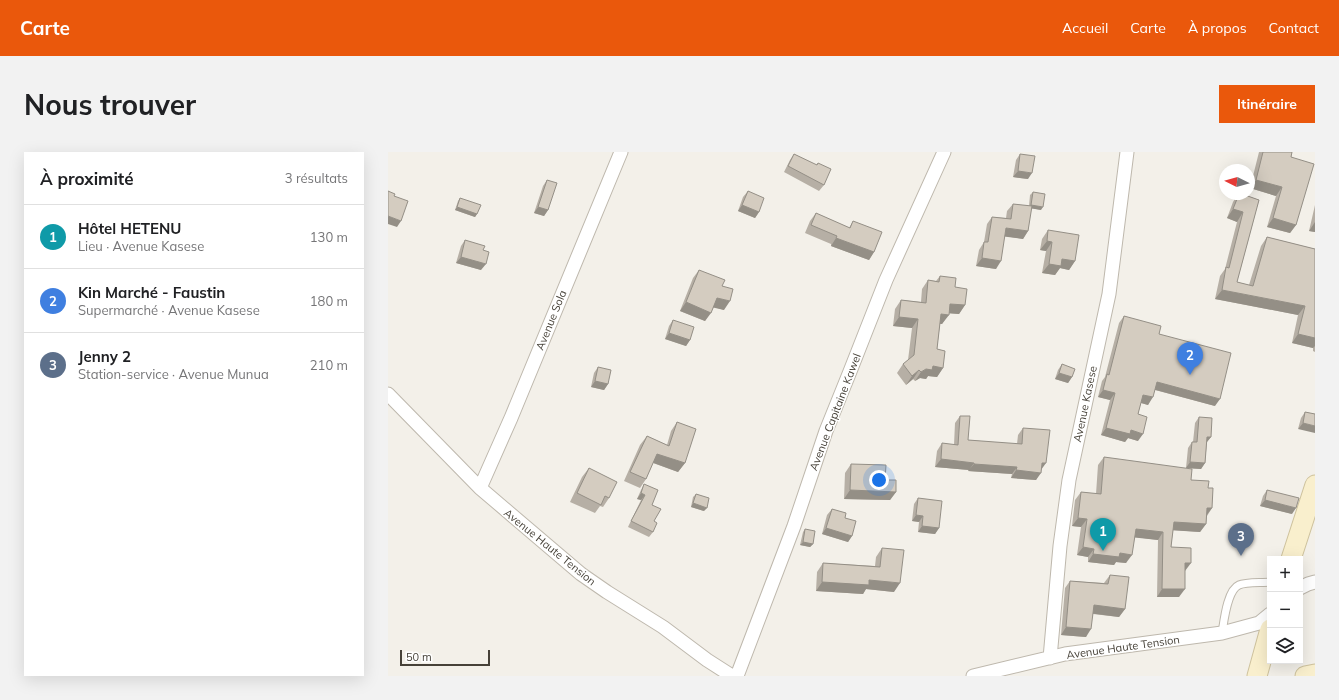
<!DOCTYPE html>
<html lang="fr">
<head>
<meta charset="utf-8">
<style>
  body { margin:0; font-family:Mulish,sans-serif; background:#f2f2f2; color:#202124 }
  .controls { position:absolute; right:12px; bottom:12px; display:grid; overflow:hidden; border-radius:0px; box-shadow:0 4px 16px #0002 }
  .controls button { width:36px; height:36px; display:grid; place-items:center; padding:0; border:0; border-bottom:1px solid #e0e0e0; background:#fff; color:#202124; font:20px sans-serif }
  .compass { position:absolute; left:831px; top:12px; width:36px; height:36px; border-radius:50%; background:#fff; box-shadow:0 4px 16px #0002; rotate:275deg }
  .scale { position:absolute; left:12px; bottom:10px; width:90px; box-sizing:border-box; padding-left:4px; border:2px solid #464138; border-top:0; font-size:11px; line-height:14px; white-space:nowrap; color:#464138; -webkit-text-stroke:3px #fff; paint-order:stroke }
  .you { position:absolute; left:491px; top:328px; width:14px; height:14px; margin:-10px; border:3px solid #fff; border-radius:50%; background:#1a73e8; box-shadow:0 0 0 6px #1a73e833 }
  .badge { display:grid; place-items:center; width:26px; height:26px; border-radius:50%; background:#ea580c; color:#fff; font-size:13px; font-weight:700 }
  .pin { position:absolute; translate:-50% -33px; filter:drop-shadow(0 1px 2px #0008) }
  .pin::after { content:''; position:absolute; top:21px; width:14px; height:12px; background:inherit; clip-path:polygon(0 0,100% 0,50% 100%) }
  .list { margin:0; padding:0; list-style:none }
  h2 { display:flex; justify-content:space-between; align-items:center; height:52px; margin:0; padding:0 16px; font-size:17px }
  h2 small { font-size:13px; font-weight:400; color:#757577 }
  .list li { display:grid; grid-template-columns:26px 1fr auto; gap:12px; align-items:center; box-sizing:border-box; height:64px; padding:0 16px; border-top:1px solid #e0e0e0 }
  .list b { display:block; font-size:15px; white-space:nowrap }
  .list p { margin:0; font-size:13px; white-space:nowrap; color:#757577 }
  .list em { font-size:13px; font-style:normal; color:#757577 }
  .icon { flex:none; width:22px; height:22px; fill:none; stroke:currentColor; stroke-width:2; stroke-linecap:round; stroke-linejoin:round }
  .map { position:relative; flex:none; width:927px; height:524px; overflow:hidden; border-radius:0px }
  header { display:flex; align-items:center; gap:24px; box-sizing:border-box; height:56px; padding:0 20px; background:#ea580c; color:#fff }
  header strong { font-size:19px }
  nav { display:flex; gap:22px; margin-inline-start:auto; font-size:14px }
  .intro { display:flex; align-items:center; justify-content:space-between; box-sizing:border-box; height:96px; padding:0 24px }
  h1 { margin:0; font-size:28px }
  .button { padding:10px 18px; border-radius:0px; background:#ea580c; color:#fff; font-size:14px; font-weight:700 }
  main { display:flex; gap:24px; padding:0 24px }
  aside { flex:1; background:#fff; border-radius:0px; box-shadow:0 4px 16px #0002 }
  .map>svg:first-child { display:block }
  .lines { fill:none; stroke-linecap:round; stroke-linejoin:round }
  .lane-casing { stroke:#beb8ad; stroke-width:9 }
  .street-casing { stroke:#beb8ad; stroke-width:15 }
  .secondary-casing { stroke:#cec29d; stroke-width:21 }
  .lane { stroke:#fff; stroke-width:7 }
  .street { stroke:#fff; stroke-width:13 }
  .secondary { stroke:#f9efcd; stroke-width:19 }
  .wall { fill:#b6afa5 }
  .shaded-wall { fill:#948f86 }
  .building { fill:#d4ccc0; stroke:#948f86 }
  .labels { text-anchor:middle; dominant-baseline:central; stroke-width:3; stroke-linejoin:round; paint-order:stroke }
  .street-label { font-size:11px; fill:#464138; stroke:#fff }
</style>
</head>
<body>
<header>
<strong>Carte</strong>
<nav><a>Accueil</a><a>Carte</a><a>À propos</a><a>Contact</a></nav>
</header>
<div class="intro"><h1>Nous trouver</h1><a class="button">Itinéraire</a></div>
<main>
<aside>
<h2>À proximité<small>3 résultats</small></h2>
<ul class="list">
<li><span class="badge" style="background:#0f9aa8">1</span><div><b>Hôtel HETENU</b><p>Lieu · Avenue Kasese</p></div><em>130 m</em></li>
<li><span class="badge" style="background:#3f7fe0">2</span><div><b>Kin Marché - Faustin</b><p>Supermarché · Avenue Kasese</p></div><em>180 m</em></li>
<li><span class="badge" style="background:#5c6f8a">3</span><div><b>Jenny 2</b><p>Station-service · Avenue Munua</p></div><em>210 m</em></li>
</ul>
</aside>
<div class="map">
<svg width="927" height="524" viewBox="0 0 927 524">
  <rect width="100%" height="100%" fill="#f3f0e9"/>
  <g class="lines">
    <defs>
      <path id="lane" d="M834,481C836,469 839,438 851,433C858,430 874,431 882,430"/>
      <path id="street" d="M0,242L92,336L193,422L219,440L275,475L319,508L344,524
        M92,336L123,266L233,0
        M912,436L920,432L927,430
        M662,506L672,394L681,328L721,142L739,0
        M349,524L406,374L438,279L463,217L498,128L556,0
        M585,524L677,502L834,481L871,471L882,462"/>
      <path id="secondary" d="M903,407L927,333
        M869,524L882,477
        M917,524L927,522"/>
    </defs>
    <use href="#lane" class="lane-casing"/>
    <use href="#street" class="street-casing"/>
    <use href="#secondary" class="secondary-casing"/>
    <use href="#lane" class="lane"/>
    <use href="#street" class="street"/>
    <use href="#secondary" class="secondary"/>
  </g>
  <path class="wall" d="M871,0H904L903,5L908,73L902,81L879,75L888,44L862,36Z
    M406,2L428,13L430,11L436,33L431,39L396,20L402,8Z
    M632,2L640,27L625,25L628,8Z
    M159,28L160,58L156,64L146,61L155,34Z
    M360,39L371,60L367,66L350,59L355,45Z
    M645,40L653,58L643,56L640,79L635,87L617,84L608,117L588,114L591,98L596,90L599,72L604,65L618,66L619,59L625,52L641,54L642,43Z
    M850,42H854L871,48L849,130L861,133L873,94L879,85L927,97V200L925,199V196L904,191L910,163L827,147L832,124L837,117L849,70L839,66L845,50Z
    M72,46L89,62L87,65L67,58L70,49Z
    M927,53V80L921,79Z
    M428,61L461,76L465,69L486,100L481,108L443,94V92L417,81L422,69Z
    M660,78L687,109L681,118L672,116L667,123L654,121L658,99L652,98L654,87Z
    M77,88L95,98L93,118L68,111L73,94Z
    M311,118L334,134L336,158L326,155L317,169L292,159L305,126Z
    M552,124L567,135L577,153L571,162L561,161L554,172H552L549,197L555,216L549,225L540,224L538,227L532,226L527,229L525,227L518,233L509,221L515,212L520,208L524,176L505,174L507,157L513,148L533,150L534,137L540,128L548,129Z
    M736,164L771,182L827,254L767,238L760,253L753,251L750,262V289L740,286L737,290L713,283L722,248L710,245L714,229L717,225L731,171Z
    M285,168L302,188L298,194L277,187L281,174Z
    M674,212L684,225L680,231L667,227L670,218Z
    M210,215L220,232L216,238L203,235L206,221Z
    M917,260L927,262L910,277L913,266Z
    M572,264L580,288L629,292L630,283L635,276L653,318L648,328L623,326L624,322L580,319L581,318L547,315L549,299L554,291L566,293L567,271Z
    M811,265L823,285L819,290L817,311L813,317L798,316L800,296L804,290H805L807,271Z
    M289,270L297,311L290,320L265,311L258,327L252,336L236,329L252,293L259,284L279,293L283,279Z
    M716,305L803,328L820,336L824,356L819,364L818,372L812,380L785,378L783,395L797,419L791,445H769L770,388L747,385L738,411L728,410L726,413L700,410V405L689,403L693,375L684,374L687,348L693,340L708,342L710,313Z
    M463,312L497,328L508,340L502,348L456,347L457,321Z
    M201,316L221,346L215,355L212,354L207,361L182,350L194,325Z
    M256,332L264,353L266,369L265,380L261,385L240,375L253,348L249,347L253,338Z
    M879,338L904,362L872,354L875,344Z
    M308,342L316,359L303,355L305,345Z
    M530,346L551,376L547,382L530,380L531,370L524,369L526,352Z
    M444,357L457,366L464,384L460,390L434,382L439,363Z
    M417,377L425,392L422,395L412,393L415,380Z
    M494,396L506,440L478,437L475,442L428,439L429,420L435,411L487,414L488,405Z
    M722,423L737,457L731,465L705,462L698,485L673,483L677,436L682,429L716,431Z"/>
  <path class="shaded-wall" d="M630,19L644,21L640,27L625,25Z
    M868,28L894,35L888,44L862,36Z
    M354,53L371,60L367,66L350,59Z
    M643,53L655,55L653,58L641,56Z
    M69,55L89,62L87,65L67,58Z
    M150,55L160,58L156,64L146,61Z
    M845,57L855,60L849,70L839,66Z
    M0,64L13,69L9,75L0,72Z
    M885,66L908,73L902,81L879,75Z
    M927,70V80L921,79Z
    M618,76L640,79L635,87L612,84Z
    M448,86L486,100L481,108L443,94Z
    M659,89L664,90L658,99L652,98Z
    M73,105L98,112L93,118L68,111Z
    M594,106L613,109L608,117L588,114Z
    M674,107L687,109L681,118L672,116L667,123L654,121L661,112Z
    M834,138L917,154L910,163L827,147Z
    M329,146L342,149L336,158L323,155Z
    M298,150L323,161L317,169L292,159Z
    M562,152L577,153L571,162L556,161Z
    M553,162L561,163L554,172L547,171Z
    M511,165L530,167L524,176L505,174Z
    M281,181L302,188L298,194L277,187Z
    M910,182L927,186V194L925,196L904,191Z
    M545,214L555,216L549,225L540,224L538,227L532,226L527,229L533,220Z
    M531,218L525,227L518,233L524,224Z
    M671,221L684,225L680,231L667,227Z
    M207,229L220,232L216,238L203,235Z
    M769,230L832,247L827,254L764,237Z
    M715,238L727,241L722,248L710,245Z
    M755,243L765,245L760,253L750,250Z
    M915,271L927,274V281L910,277Z
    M718,276L743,278L755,282L750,289L740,286L737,290L713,283Z
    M819,285H823L818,291Z
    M269,302L297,311L290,320L263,310Z
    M553,307L586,311L581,318L547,315Z
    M802,310L817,311L813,317L798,316Z
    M654,311H658L653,318Z
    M586,312L629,315L624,322L580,319Z
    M628,318L653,321L648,328L623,326Z
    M462,338L508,340L502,348L456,347Z
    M253,341L257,343L253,348L249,347Z
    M877,348L908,356L904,362L872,354Z
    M305,351L319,356L316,359L303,355Z
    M819,356H824L818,364Z
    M528,363L535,364L531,370L524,369Z
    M690,366L699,367L693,375L684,374Z
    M786,370L818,372L812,380L780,378Z
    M534,374L551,376L547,382L530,380Z
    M438,376L464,384L460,390L434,382Z
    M748,377L775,380L770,388L742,385Z
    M415,390L425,392L422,395L412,393Z
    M695,395L706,397L700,405L689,403Z
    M732,401L744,403L738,411L728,410L726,413L700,410L705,402Z
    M797,411H803L797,419H792Z
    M481,428L512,431L506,440L478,437L475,442L428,439L434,430Z
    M774,437H797L791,445H769Z
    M706,453L737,457L731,465L700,461Z
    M678,475L703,477L698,485L673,483Z"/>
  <path class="building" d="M875,0H904L903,5L926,12L908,73L885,66L894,35L868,28Z
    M406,2L429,13L430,11L443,17L436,33L400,14Z
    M632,2L647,4L644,21L630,19Z
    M159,28L169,31L160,58L150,55Z
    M0,39L7,42L6,44L20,49L13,69L0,64Z
    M360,39L376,46L371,60L354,53Z
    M645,40L657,42L655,55L643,53Z
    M851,42H854L871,48L849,130L865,134L879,85L927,97V186L910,182L917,154L834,138L838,115L841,116L855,60L845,57Z
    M72,46L93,53L89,62L69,55Z
    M625,52L644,54L640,79L618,76L613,109L594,106L596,90H600L604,65L623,67Z
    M428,61L462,76L465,69L494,80L486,100L448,86L449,84L423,73Z
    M660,78L691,83L687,109L674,107L673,114L661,112L664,90L659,89Z
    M77,88L97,94L95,98L101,100L98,112L73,105Z
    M311,118L337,128L334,134L345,137L342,149L329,146L323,161L298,150Z
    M552,124L568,126L567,135L579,137L577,153L562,152L561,163L553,162L549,197L557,199L555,216L545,214L544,218L538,217L533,220L531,218L524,224L515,212L526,203L530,167L511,165L513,148L538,151L540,128L551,130Z
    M736,164L773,174L771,182L843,201L832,247L769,230L765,245L755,243L750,262L759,265L755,282L743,278L742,282L718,276L727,241L715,238L719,222L721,223Z
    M285,168L306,175L302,188L281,181Z
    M674,212L687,217L684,225L671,221Z
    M210,215L223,218L220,232L207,229Z
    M917,260L927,262V274L915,271Z
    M572,264H582L580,288L634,292L635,276L662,278L658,311H654L653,321L628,318L629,315L586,312V311L553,307L554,291L570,293Z
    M811,265L824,266L823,285H819L817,311L802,310L804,290H809Z
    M289,270L308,277L297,311L269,302L258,327L242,320L259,284L281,294Z
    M716,305L804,317L803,328L821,329L820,336H825L824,356H819L818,372L786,370L783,395L803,396V411H797V437H774L775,380L748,377L744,403L732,401L731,405L705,402L706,397L695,395L699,367L690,366L693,340L713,342Z
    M463,312L498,313L497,328H508V340L462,338Z
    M201,316L229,330L221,346L217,344L213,353L189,341Z
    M256,332L270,338L264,353L273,357L266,369L269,371L265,380L243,369L257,343L253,341Z
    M879,338L911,346L908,356L877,348Z
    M308,342L321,346L319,356L305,351Z
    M530,346L554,349L551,376L534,374L535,364L528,363Z
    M444,357L458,361L457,366L468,369L464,384L438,376Z
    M417,377L427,379L425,392L415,390Z
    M494,396L516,398L512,431L481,428V433L434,430L435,411L492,415Z
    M722,423L741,425L737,457L706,453L703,477L678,475L682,429L720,432Z"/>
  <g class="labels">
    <g class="street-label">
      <text transform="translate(163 168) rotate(-68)">Avenue Sola</text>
      <text transform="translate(697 252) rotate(-78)">Avenue Kasese</text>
      <text transform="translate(447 260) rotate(-69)">Avenue Capitaine Kawel</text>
      <text transform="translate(162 395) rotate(39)">Avenue Haute Tension</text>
      <text transform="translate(735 495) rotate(-8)">Avenue Haute Tension</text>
    </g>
  </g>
</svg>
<div class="controls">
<button>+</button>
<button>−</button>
<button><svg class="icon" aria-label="layers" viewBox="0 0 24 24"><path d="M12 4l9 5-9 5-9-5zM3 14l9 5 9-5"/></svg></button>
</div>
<svg class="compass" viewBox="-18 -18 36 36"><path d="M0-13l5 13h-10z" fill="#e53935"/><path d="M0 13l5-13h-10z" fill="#757577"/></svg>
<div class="scale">50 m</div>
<div class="you"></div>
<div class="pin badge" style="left:715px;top:399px;background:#0f9aa8">1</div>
<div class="pin badge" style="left:802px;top:223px;background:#3f7fe0">2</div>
<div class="pin badge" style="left:853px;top:404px;background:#5c6f8a">3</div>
</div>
</main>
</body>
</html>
